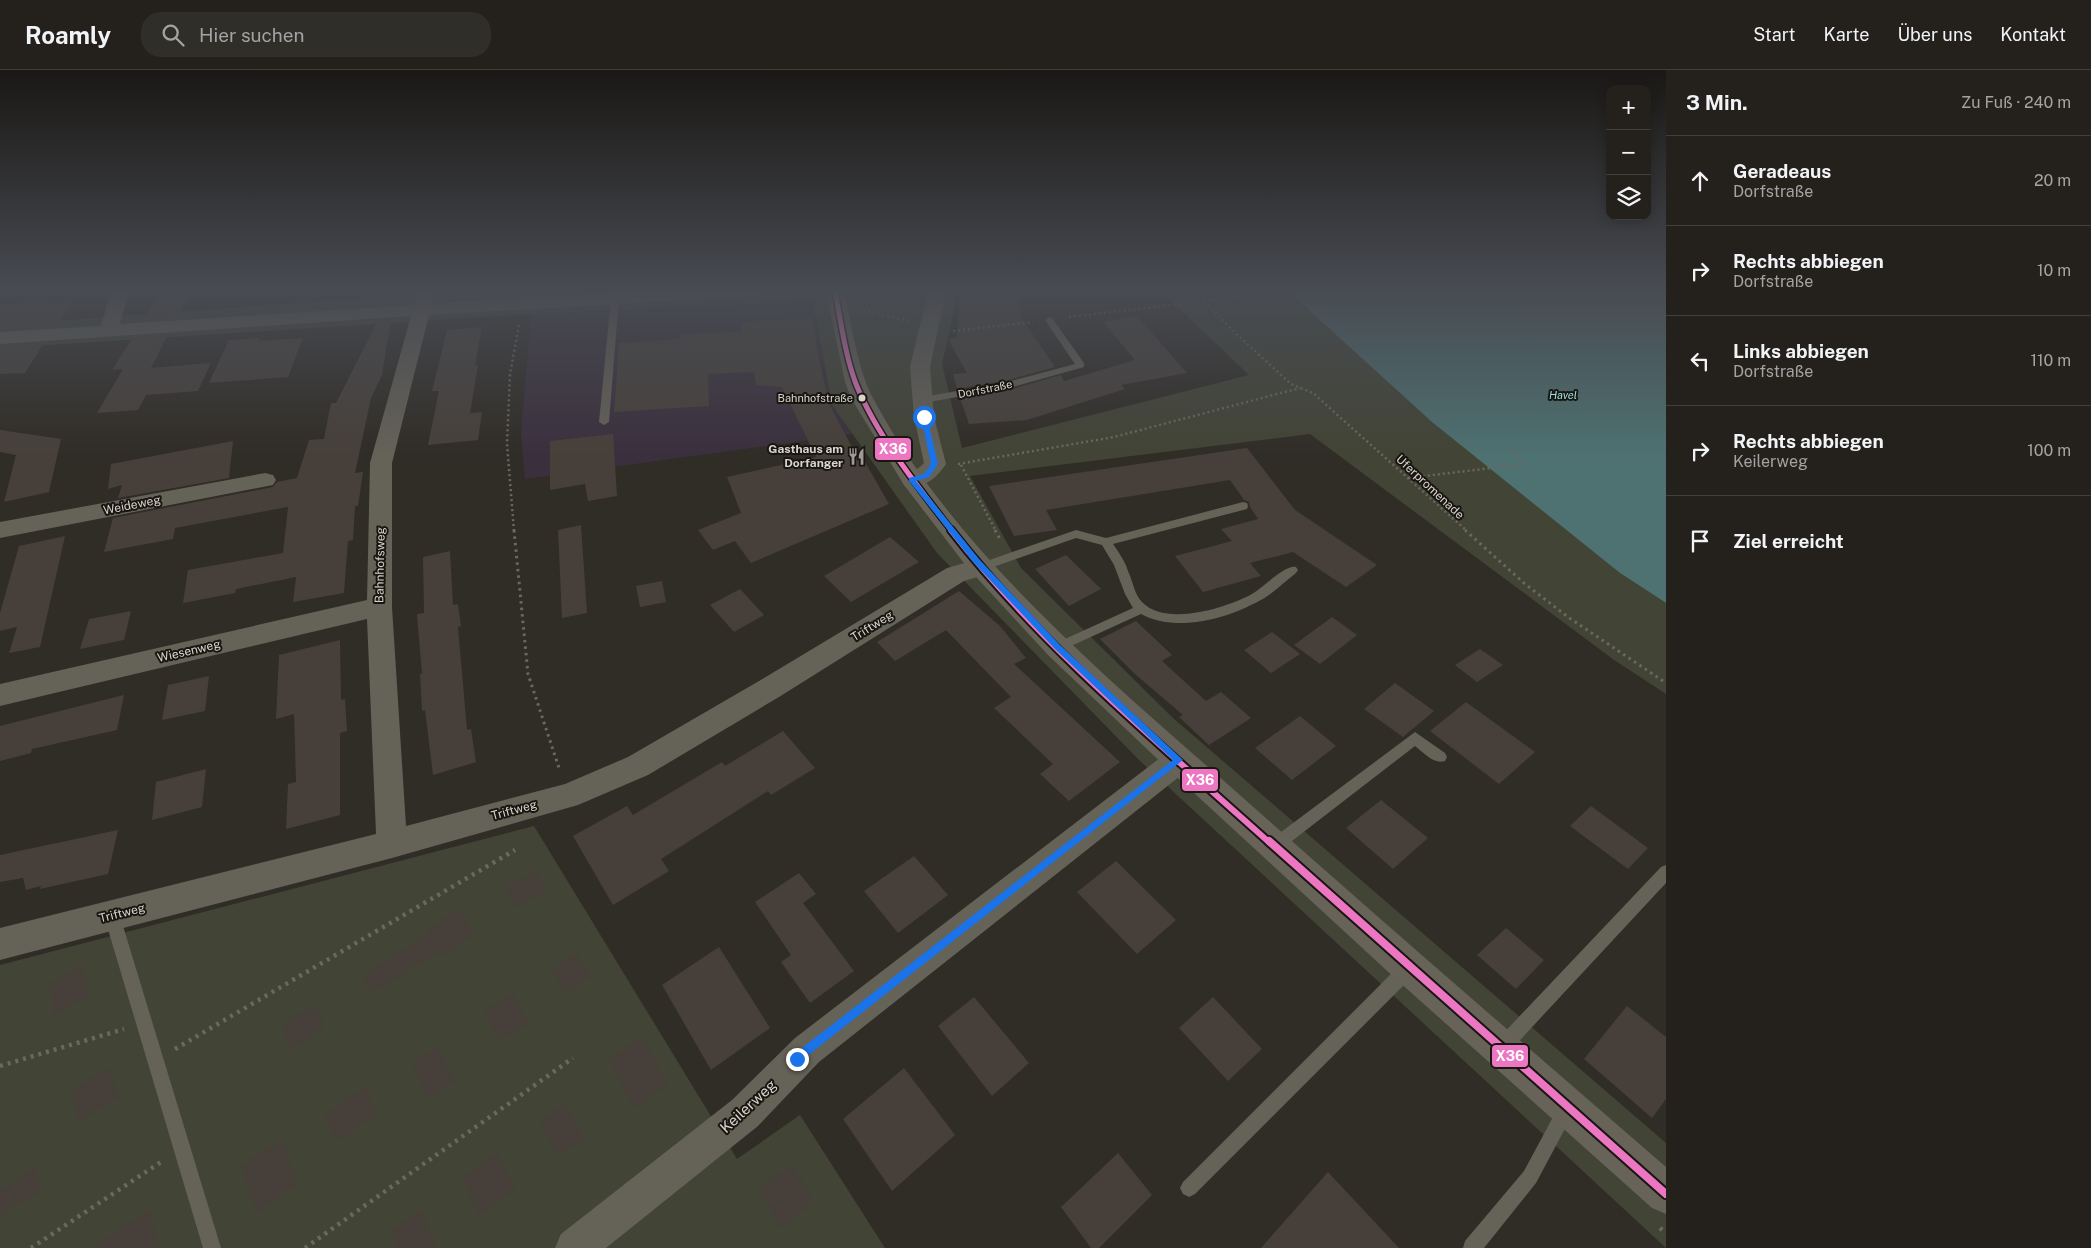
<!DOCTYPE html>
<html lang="de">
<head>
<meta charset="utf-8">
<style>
  body { margin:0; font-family:"Public Sans",sans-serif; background:#302e29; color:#f1f3f6 }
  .controls { position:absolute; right:15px; top:15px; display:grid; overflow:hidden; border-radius:10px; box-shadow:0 2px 12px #0003 }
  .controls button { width:45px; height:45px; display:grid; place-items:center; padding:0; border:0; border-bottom:1px solid #413e3b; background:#24211c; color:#f1f3f6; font:25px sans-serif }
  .stop { position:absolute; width:15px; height:15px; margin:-11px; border:4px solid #1a73e8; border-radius:50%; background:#fff }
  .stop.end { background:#1a73e8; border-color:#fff; box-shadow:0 1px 5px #0008 }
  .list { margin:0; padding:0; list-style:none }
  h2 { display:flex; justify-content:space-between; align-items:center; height:65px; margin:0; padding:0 20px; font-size:21px }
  h2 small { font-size:16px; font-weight:400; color:#a3a3a3 }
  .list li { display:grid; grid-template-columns:32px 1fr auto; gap:15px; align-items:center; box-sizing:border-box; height:90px; padding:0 20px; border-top:1px solid #413e3b }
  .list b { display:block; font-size:19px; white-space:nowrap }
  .list p { margin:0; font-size:16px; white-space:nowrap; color:#a3a3a3 }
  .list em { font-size:16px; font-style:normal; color:#a3a3a3 }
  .icon { flex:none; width:28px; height:28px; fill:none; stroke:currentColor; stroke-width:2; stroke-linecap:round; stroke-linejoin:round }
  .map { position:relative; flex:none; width:1666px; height:1178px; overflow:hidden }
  header { display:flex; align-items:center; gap:30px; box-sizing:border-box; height:70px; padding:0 25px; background:#24211c; border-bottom:1px solid #413e3b }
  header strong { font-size:24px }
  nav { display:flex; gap:28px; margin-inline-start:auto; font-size:18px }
  .search { width:350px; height:45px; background:#302e29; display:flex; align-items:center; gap:12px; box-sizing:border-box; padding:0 18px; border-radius:20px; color:#a3a3a3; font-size:19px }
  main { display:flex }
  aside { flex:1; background:#24211c }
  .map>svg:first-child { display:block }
  .commercial { fill:#3a303d }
  .green { fill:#424435 }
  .water { fill:#4e7171 }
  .building { fill:#47403a }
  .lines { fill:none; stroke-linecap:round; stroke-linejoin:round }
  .path-far2 { stroke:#6c6861; stroke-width:2.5; stroke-dasharray:2 3; stroke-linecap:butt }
  .path-far1 { stroke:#6c6861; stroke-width:3; stroke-dasharray:2.5 4; stroke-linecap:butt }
  .path { stroke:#6c6861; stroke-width:4.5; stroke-dasharray:3 5; stroke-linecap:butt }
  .service { fill:#656258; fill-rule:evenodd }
  .minor { fill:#656258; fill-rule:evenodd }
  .secondary { fill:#676359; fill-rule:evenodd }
  .bus-1-far2-casing { stroke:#191611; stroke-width:8 }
  .bus-1-far1-casing { stroke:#191611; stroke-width:10 }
  .bus-1-casing { stroke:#191611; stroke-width:12 }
  .bus-1-far2 { stroke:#ec76c2; stroke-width:5 }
  .bus-1-far1 { stroke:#ec76c2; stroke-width:6 }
  .bus-1 { stroke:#ec76c2; stroke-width:8 }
  .route { fill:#1a73e8 }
  .bus-dot { fill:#d9d4cd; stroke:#191611; stroke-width:2 }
  .labels { text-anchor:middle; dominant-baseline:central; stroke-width:4; stroke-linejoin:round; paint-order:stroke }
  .far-street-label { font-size:11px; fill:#d9d4cd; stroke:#191611 }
  .far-water-label { font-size:11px; font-style:italic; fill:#99e3e3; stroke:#191611 }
  .bus-label { font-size:11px; fill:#d9d4cd; stroke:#191611; text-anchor:end }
  .poi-label { font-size:12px; font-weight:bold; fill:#d9d4cd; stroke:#191611; text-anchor:end }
  .street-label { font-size:12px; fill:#d9d4cd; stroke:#191611 }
  .near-street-label { font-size:15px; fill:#d9d4cd; stroke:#191611 }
  .line-badge { stroke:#191611; stroke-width:2 }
  .badge-label { font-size:14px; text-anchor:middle; font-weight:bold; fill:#fff }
</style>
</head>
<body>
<header>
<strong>Roamly</strong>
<div class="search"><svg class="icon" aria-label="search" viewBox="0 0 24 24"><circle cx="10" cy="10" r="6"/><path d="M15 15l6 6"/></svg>Hier suchen</div>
<nav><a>Start</a><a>Karte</a><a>Über uns</a><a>Kontakt</a></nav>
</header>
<main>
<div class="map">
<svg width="1666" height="1178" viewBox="0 0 1666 1178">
  <rect width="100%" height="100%" fill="#302c26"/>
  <path class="commercial" d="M813,231L832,335L853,364L525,409L521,365L531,244Z"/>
  <path class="green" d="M459,221H955V236L942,294L962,378L1249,305L1169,229L1166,221H1288L1620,503L1666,533V624L1614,590L1310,364L970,406L1021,498L1173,648L1666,1073V1178L1138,689L937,483L832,335L813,231L531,244L0,278V255Z
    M534,756L737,1089L800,1045L885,1178H0V895Z"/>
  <path class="water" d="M1288,221H1666V533L1620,503L1432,352Z"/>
  <path class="building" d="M960,221L1019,223L1020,246L1055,297L1008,310L957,319L953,304L967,303L948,269L957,268Z
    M190,224L177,248L143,251L159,225Z
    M50,231L48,234L72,232L55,257L0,260V235Z
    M1137,246L1187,303L1121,315L1125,319L1027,350L969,354L960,328L1009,320L1061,305L1064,311L1135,290L1103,252Z
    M812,248L819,290L830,336L853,379L857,378L889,434L751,493L735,471L713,480L698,460L741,443L727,407L816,387L782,317L756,315L754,302L708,304L709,336L614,342L619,273L681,269L680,264L742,262V252Z
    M391,249L382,305L371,328L355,403L363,402L358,436H355L353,470L348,471L344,523L293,532L296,507L236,519L235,523L183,533L188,500L283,483L288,437L175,458L173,469L104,482L113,448L273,417L277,412L297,408L309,370L324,369L331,333H336L378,250Z
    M482,257L475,295H478L470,343L482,342L478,370L428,375L439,321H432L447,260Z
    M168,264L151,298L211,293L198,321L146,325L138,340L97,343L123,299L112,300L133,267Z
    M260,268L258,271L303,268L288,307L209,313L229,270Z
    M44,273L25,303L0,304V276Z
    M0,360L61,369L49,422L4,432L16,385L0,382Z
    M613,364L617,426L588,431L585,414L550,420V371Z
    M233,371L229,408L118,428L122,415L108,419L111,394Z
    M1247,378L1295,440L1377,495L1346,517L1293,482L1250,493L1261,506L1203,522L1175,486L1232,471L1221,459L1258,449L1250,437L1249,432L1244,430L1230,410L1046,440L1057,460L1014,466L989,416Z
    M581,455L587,543L562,548L558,460Z
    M65,466L40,577L9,583L17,557L0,561V543L19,476Z
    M890,467L919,492L851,532L824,506Z
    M450,481L453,535L458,534L461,556L458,557L467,660L471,659L476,692L433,705L425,640L422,641L420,604H422L417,544L424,543L423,487Z
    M1066,485L1101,519L1069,536L1035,499Z
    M662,511L666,532L640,537L636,516Z
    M740,519L764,545L734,562L710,535Z
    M959,521L1000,556L1026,588L1014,594L1120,692L1069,731L1040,704L1053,694L994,638L1011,627L946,560L895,591L877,572Z
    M131,541L124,570L80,579L89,549Z
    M1332,547L1357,565L1320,594L1294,575Z
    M1136,551L1172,585L1162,591L1206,631L1221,622L1251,648L1209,675L1179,647L1183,645L1136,605L1100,569Z
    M1272,562L1300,584L1271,603L1244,580Z
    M340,570L341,630L345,629L347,661L340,663V745L286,759L288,714L296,712L294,644L276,649L279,585Z
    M1480,579L1503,595L1477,612L1455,595Z
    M209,606L205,641L162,650L168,615Z
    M1395,613L1434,641L1403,667L1364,639Z
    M124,625L117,660L32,679L31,683L0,691V656Z
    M1466,632L1535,682L1499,714L1430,661Z
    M1300,646L1336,676L1292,710L1255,678Z
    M783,661L815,698L771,725L768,721L661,789L669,801L613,835L573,766L627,736L633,745L722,692L725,696Z
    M206,699L202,737L152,750L156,712Z
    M1381,730L1428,768L1393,799L1346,758Z
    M1591,736L1648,778L1628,799L1570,756Z
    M118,760L108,804L40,819L41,816L26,820L23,808L0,812V785Z
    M914,786L948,825L898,863L864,821Z
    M1116,791L1176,850L1137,884L1077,822Z
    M536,800L548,820L517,838L506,818Z
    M799,803L816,824L803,833L854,901L810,933L781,892L791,885L755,832Z
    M460,839L474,865L441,886L439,882L371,924L362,905L429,863L427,859Z
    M1506,858L1544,890L1516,919L1477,885Z
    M719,877L770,958L711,1000L662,915Z
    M577,883L591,907L566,924L552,900Z
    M82,895L90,925L55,945L48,914Z
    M513,922L529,953L499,972L484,942Z
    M974,927L1029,993L992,1026L938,956Z
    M1213,927L1262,979L1228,1011L1179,958Z
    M315,935L325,958L290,980L282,955Z
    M1627,936L1666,967V1029L1652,1048L1584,989Z
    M641,967L669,1014L635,1039L608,990Z
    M438,976L455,1011L428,1029L412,993Z
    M110,998L118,1028L79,1051L72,1020Z
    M904,998L955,1065L892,1121L843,1049Z
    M366,1017L377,1044L335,1072L324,1045Z
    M566,1032L584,1068L559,1087L540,1051Z
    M282,1069L298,1114L256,1143L241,1096Z
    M497,1082L515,1119L479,1146L462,1107Z
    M1118,1083L1152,1125L1099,1178H1091L1061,1137Z
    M792,1094L814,1132L780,1158L759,1119Z
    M36,1097L41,1121L0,1146V1120Z
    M1328,1102L1399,1178H1261Z
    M150,1139L160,1178H90Z
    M421,1139L437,1178H397L391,1161Z"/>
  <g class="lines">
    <path class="path-far2" d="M1194,221L1231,259L1291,314L1313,323L1467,461
      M863,240L908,251
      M1069,247L1290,221
      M953,261L1033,252
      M958,394L1114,367L1300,318
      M961,395L996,461
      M1408,408L1525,394L1510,379
      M514,461L507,374L510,304L519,255"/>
    <path class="path-far1" d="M514,460L528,604L560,701
      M995,460L1001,471
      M1465,460L1525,514L1568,547L1666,613"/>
    <path class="path" d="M175,979L515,780
      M0,996L124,959
      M1660,1158L1666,1163
      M31,1178L164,1090
      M305,1178L573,988"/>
    <path class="service" d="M615,225L619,228L609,352L604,355L599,352L611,228Z
      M1049,247L1052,248L1084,293V297L1009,318L923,333L918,330L923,327L1008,312L1075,294L1045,250Z
      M1243,432L1247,433L1248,436L1247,439L1113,474C1119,483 1125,491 1128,501C1133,511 1134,524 1142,532C1166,557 1226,538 1252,524C1263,518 1285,494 1296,497L1298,500L1296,503C1284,512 1273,524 1259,531C1226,549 1177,563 1141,544L1058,582L1054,580L1052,577L1054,574L1133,538L1125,524L1114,495L1102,475L1076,468L982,501L976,497L978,494L1076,460L1106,468Z
      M1415,662L1445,683L1447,687L1445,691C1434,695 1423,682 1415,676L1279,781L1274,783L1269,781L1267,776L1269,771Z
      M1666,795V813L1508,983L1502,985L1496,983L1494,977L1496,971L1661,797Z
      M112,839L117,841L120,846L221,1178H203L104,846L107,841Z
      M1409,890L1415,892L1417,898L1415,904L1195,1124L1189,1127L1183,1124L1180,1118L1183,1112L1403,892Z
      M1566,1031L1572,1034L1575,1040L1536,1113L1484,1178H1463L1465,1171L1524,1101L1560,1034Z"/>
    <path class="minor" d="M111,221H129L120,254L414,235L418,221H434L432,234L643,221H766L763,225L757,226L429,245L392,393V537L406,756L565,714L628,687L759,611L947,498L982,488L991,491L994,497L991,503L964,511L779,627L648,705L578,735L392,788L0,890V858L376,764L367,549L0,636V614L367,530L370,393L411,246L0,274V262L101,256Z
      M928,221H946L930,297L934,347L946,394C936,409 923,420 904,415L901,410C906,401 917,402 924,393L914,347L910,297Z
      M265,403L273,405L276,410L273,415L0,468V452Z
      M1179,678L1189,681L1193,690L1189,699L819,992L758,1056L606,1178H555L561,1164L732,1030L795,968L1169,681Z"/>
    <path class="secondary" d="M826,221H844C852,255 857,298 873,328C955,483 1111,611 1241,726C1382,851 1524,974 1666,1097V1144L1652,1138L1397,910L1168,699L1048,585L967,497L904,415L851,328L845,312Z"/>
    <defs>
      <path id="bus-1-far2" d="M835,221C841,252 845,285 856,314C877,366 918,417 952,461"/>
      <path id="bus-1-far1" d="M951,460C1042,577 1160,674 1270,773"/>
      <path id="bus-1" d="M1269,771L1666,1124"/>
    </defs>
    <use href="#bus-1-far2" class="bus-1-far2-casing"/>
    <use href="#bus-1-far1" class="bus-1-far1-casing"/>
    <use href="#bus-1" class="bus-1-casing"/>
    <use href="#bus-1-far2" class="bus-1-far2"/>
    <use href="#bus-1-far1" class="bus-1-far1"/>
    <use href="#bus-1" class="bus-1"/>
  </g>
  <linearGradient id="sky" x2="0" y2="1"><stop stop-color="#1a1815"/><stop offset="0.57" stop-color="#484b52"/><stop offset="1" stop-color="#484b52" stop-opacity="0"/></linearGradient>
  <rect width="1666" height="386" fill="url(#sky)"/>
  <path class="route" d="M924,345L927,347L938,394L929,407L916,411L979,489L1060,575L1183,690L797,994L791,989L793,985L1173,690L1055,579L974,493L909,411V408L924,404L931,394L921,347Z"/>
  <defs>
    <symbol id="restaurant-bare" viewBox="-9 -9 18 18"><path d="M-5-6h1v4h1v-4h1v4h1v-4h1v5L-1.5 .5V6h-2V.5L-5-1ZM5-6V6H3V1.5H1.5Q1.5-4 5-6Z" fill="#9e9993" stroke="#191611" stroke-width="2.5" paint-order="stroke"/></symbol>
  </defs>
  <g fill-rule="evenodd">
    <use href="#restaurant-bare" x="844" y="374" width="25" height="25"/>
  </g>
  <circle class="bus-dot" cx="862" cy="328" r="4.5"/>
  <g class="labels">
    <g class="far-street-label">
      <text transform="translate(985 319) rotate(-11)">Dorfstraße</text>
    </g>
    <g class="far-water-label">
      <text x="1563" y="325">Havel</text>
    </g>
    <g class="bus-label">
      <text x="853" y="328">Bahnhofstraße</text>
    </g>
    <g class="poi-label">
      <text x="843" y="379">Gasthaus am<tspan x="843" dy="14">Dorfanger</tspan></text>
    </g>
    <g class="street-label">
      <text transform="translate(1430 417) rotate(43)">Uferpromenade</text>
      <text transform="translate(132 435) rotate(-11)">Weideweg</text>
      <text transform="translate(380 495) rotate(-89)">Bahnhofsweg</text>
      <text transform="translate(872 556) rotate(-32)">Triftweg</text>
      <text transform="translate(189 581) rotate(-13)">Wiesenweg</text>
      <text transform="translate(514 740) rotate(-15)">Triftweg</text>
      <text transform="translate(122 843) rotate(-14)">Triftweg</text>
    </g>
    <g class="near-street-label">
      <text transform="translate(748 1036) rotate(-43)">Keilerweg</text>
    </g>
  </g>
  <g class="line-badge">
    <rect x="874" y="367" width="38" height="24" rx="5" fill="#ec76c2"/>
    <rect x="1181" y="698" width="38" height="24" rx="5" fill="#ec76c2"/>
    <rect x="1491" y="974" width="38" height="24" rx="5" fill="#ec76c2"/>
  </g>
  <g class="badge-label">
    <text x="893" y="384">X36</text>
    <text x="1200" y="715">X36</text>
    <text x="1510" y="991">X36</text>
  </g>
</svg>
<div class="controls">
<button>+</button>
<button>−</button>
<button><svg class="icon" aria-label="layers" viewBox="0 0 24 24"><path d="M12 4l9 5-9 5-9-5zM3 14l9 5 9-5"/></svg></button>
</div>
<div class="stop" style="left:924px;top:347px"></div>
<div class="stop end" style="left:797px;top:989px"></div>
</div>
<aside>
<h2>3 Min.<small>Zu Fuß · 240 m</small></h2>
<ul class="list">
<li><svg class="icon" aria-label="ahead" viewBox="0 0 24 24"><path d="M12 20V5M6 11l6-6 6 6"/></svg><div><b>Geradeaus</b><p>Dorfstraße</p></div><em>20 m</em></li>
<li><svg class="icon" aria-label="right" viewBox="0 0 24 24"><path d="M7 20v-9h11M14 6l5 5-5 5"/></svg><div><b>Rechts abbiegen</b><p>Dorfstraße</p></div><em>10 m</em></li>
<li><svg class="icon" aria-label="left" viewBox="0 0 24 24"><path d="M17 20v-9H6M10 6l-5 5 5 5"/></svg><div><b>Links abbiegen</b><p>Dorfstraße</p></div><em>110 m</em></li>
<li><svg class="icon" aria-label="right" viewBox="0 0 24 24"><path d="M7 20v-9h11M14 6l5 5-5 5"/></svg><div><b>Rechts abbiegen</b><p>Keilerweg</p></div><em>100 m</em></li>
<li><svg class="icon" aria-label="arrive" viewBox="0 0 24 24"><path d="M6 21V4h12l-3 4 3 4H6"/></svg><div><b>Ziel erreicht</b></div></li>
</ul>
</aside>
</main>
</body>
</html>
